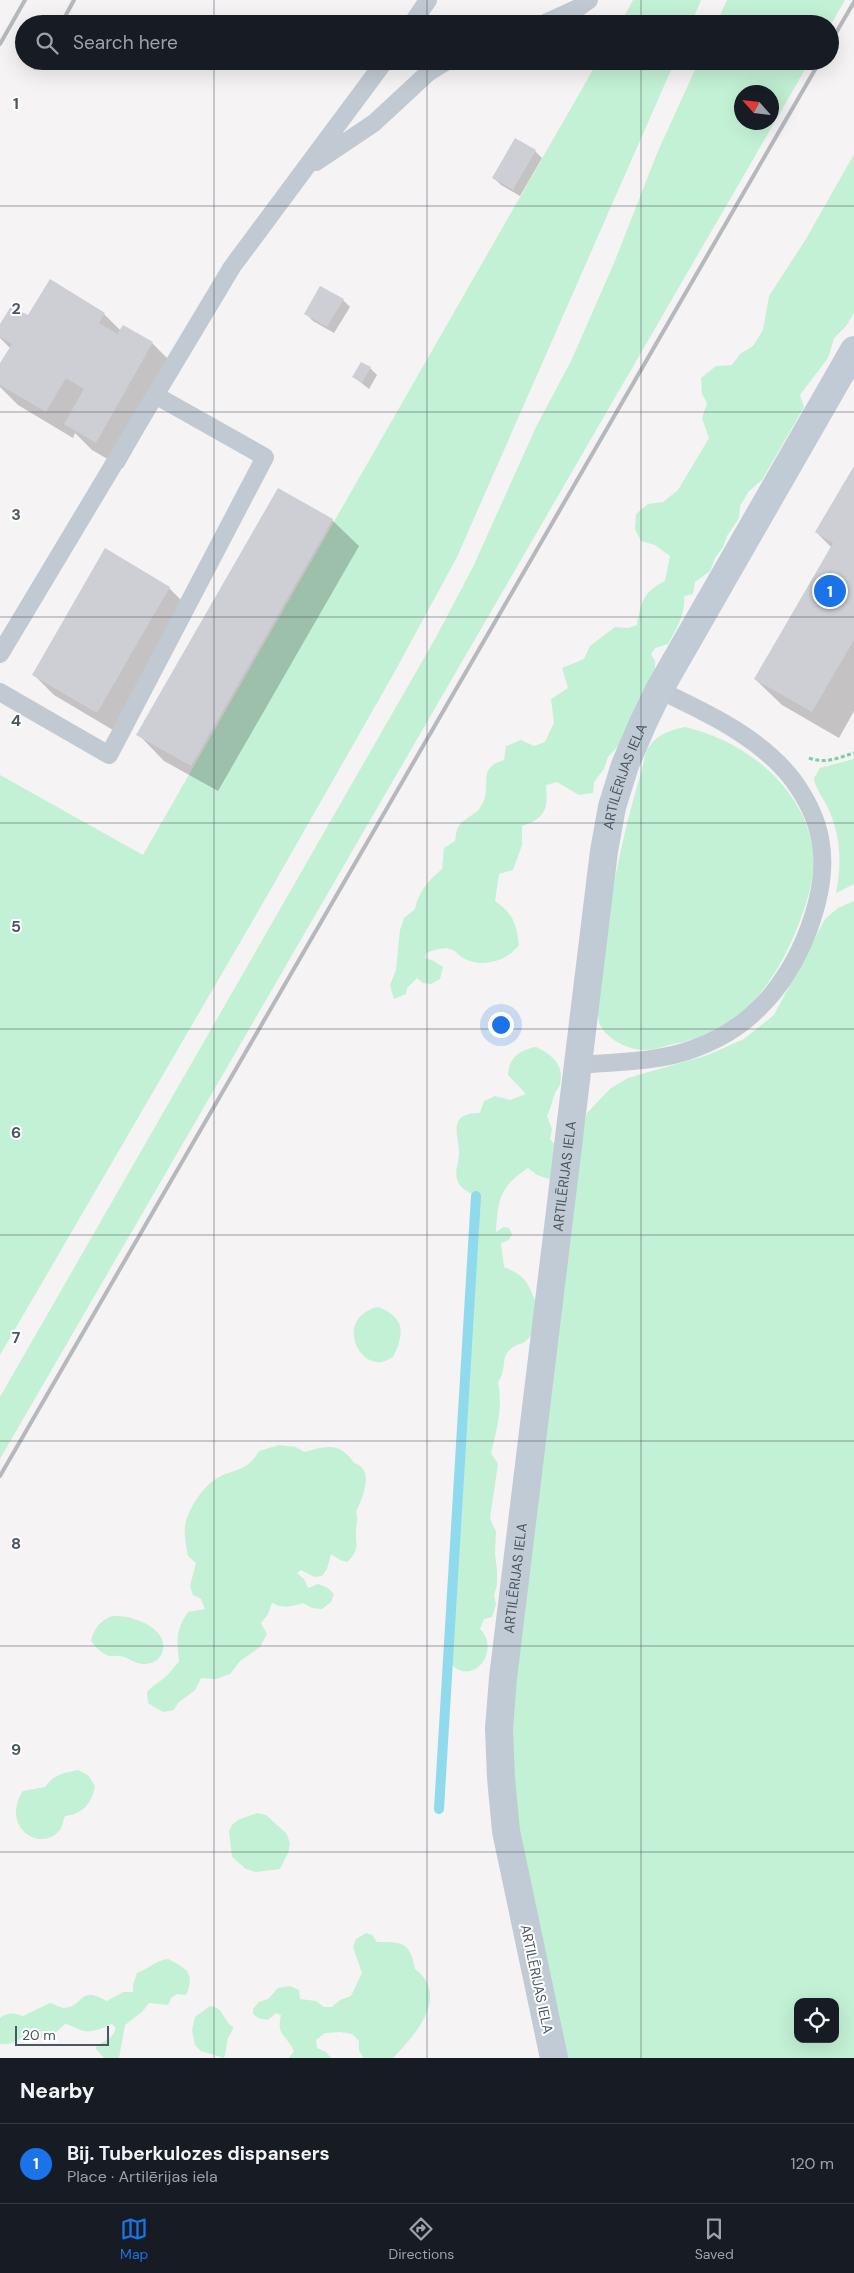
<!DOCTYPE html>
<html lang="en">
<head>
<meta charset="utf-8">
<style>
  body { margin:0; font-family:"DM Sans",sans-serif; background:#242831; color:#f1f3f6 }
  .controls { position:absolute; right:15px; bottom:15px; display:grid; overflow:hidden; border-radius:10px; box-shadow:0 5px 20px #0002 }
  .controls button { width:45px; height:45px; display:grid; place-items:center; padding:0; border:0; border-bottom:1px solid #363941; background:#171b24; color:#f1f3f6; font:25px sans-serif }
  .compass { position:absolute; left:734px; top:85px; width:45px; height:45px; border-radius:50%; background:#171b24; box-shadow:0 5px 20px #0002; rotate:297deg }
  .scale { position:absolute; left:15px; bottom:12px; width:94px; box-sizing:border-box; padding-left:5px; border:2px solid #4a5661; border-top:0; font-size:14px; line-height:18px; white-space:nowrap; color:#4a5661; -webkit-text-stroke:4px #fff; paint-order:stroke }
  .you { position:absolute; left:500px; top:1024px; width:18px; height:18px; margin:-12px; border:4px solid #fff; border-radius:50%; background:#1a73e8; box-shadow:0 0 0 8px #1a73e833 }
  .badge { display:grid; place-items:center; width:32px; height:32px; border-radius:50%; background:#1a73e8; color:#fff; font-size:16px; font-weight:700 }
  .pin { position:absolute; translate:-50% -50%; border:2px solid #fff; box-shadow:0 1px 5px #0006 }
  .list { margin:0; padding:0; list-style:none }
  h2 { display:flex; justify-content:space-between; align-items:center; height:65px; margin:0; padding:0 20px; font-size:21px }
  h2 small { font-size:16px; font-weight:400; color:#9ea1a6 }
  .list li { display:grid; grid-template-columns:32px 1fr auto; gap:15px; align-items:center; box-sizing:border-box; height:80px; padding:0 20px; border-top:1px solid #363941 }
  .list b { display:block; font-size:19px; white-space:nowrap }
  .list p { margin:0; font-size:16px; white-space:nowrap; color:#9ea1a6 }
  .list em { font-size:16px; font-style:normal; color:#9ea1a6 }
  .icon { flex:none; width:28px; height:28px; fill:none; stroke:currentColor; stroke-width:2; stroke-linecap:round; stroke-linejoin:round }
  .map { position:relative; flex:none; width:854px; height:2058px; overflow:hidden }
  .search { position:absolute; background:#171b24; box-shadow:0 5px 20px #0002; left:15px; right:15px; top:15px; height:55px; display:flex; align-items:center; gap:12px; box-sizing:border-box; padding:0 18px; border-radius:28px; color:#9ea1a6; font-size:19px }
  .sheet { height:145px; background:#171b24 }
  nav { display:flex; justify-content:space-around; align-items:center; box-sizing:border-box; height:70px; border-top:1px solid #363941; background:#171b24; font-size:14px; color:#9ea1a6 }
  nav a { display:grid; justify-items:center; gap:2px }
  nav .on { color:#1a73e8 }
  .map>svg:first-child { display:block }
  .green { fill:#c3f1d5; fill-rule:evenodd }
  .shadow { fill:#0003 }
  .lines { fill:none; stroke-linecap:round; stroke-linejoin:round }
  .stream { stroke:#90daee; stroke-width:10 }
  .building { fill:#cdcfd5 }
  .path { stroke:#7ad0a6; stroke-width:3; stroke-dasharray:4 2.5; stroke-linecap:butt }
  .lane { stroke:#c1cad2; stroke-width:18 }
  .secondary { stroke:#c1cbd6; stroke-width:28 }
  .rail { stroke:#b5b8bd; stroke-width:4 }
  .grid { fill:none; stroke:#4a5661; stroke-width:1; stroke-opacity:0.55 }
  .labels { text-anchor:middle; dominant-baseline:central; stroke-width:4; stroke-linejoin:round; paint-order:stroke }
  .street-label { font-size:14px; fill:#4a5661; stroke:#fff }
  .grid-label { font-size:16px; text-anchor:middle; font-weight:bold; fill:#4a5661; stroke:#fff; stroke-width:4; stroke-linejoin:round; paint-order:stroke }
</style>
</head>
<body>
<div class="map">
<svg width="854" height="2058" viewBox="0 0 854 2058">
  <rect width="100%" height="100%" fill="#f5f3f3"/>
  <path class="green" d="M633,0H701L691,24H620Z
    M727,0H845L830,26V24H716Z
    M598,61H675L457,557L394,673L267,896L0,1355V775L143,855Z
    M699,61H810L0,1459V1397L435,639L473,567L536,427L572,359L614,263L658,151ZM742,92H772V122H742Z
    M854,154V313L846,326L834,338L828,358L800,395L804,407L762,480L749,491L740,506L739,518L727,536L723,547L715,558L710,571L695,582L693,594L684,596C686,614 676,629 668,644L655,648L651,654L655,661V673L620,744L608,757L604,769L594,782L593,793L579,795L557,782L546,785C548,808 546,818 522,826V845L513,870L499,874L495,901C513,914 516,922 519,945C507,961 482,969 463,958C459,956 457,952 453,950C445,946 435,950 426,953L425,958L434,961L443,967L440,979L431,984L423,983L417,978L407,988L406,994L394,999L390,985L396,970L400,930L404,918L415,909C419,891 428,881 442,869L444,848L455,841C456,837 456,829 459,826C464,818 475,815 480,808C495,786 474,769 504,760L506,746L521,740L534,746L545,742L554,723L551,699L568,688L562,668L584,659L590,646L615,627L628,628L637,625C641,602 643,592 665,581L670,556L655,545L641,541L635,529L636,514L648,504L663,502L678,490L709,438L702,418L707,403L702,394L701,378L716,366L732,365L740,354L753,346L763,330L769,296L806,239Z
    M685,727C741,740 795,780 811,838C818,863 810,894 801,918C777,981 744,1030 674,1044C664,1046 654,1050 644,1050C628,1050 604,1038 599,1022C596,1009 599,993 600,979C607,910 621,839 641,773C644,765 644,755 648,748C656,735 670,730 685,727Z
    M854,759V884L836,893C842,862 841,835 827,806C822,796 815,788 814,778L820,768Z
    M854,901V2058H566C544,1954 515,1849 511,1743C510,1723 513,1702 514,1682L582,1135L587,1113L611,1088L628,1078L708,1055L744,1039L774,1015L825,919L838,908ZM798,2002H835V2039H798Z
    M536,1047C550,1053 565,1065 560,1083C560,1087 556,1090 555,1093C552,1101 551,1108 547,1116L552,1129L550,1139L555,1145V1176L549,1179L537,1175L528,1168C499,1187 498,1200 496,1232L504,1227L509,1228L512,1234L509,1240L501,1243L504,1267C514,1271 524,1276 529,1287C533,1294 533,1298 538,1304C536,1317 536,1336 523,1343C516,1345 511,1347 507,1353C502,1361 506,1371 498,1382C503,1407 497,1429 491,1453L498,1464L490,1518L496,1532L495,1554L497,1570V1585L494,1595L496,1604L492,1617L484,1619L480,1629C499,1647 479,1681 457,1669C454,1668 451,1663 449,1661L476,1196C470,1193 461,1189 458,1182C454,1173 458,1165 459,1155C460,1137 445,1113 480,1113L484,1101L495,1096L510,1100L526,1094L508,1075C509,1058 519,1050 536,1047Z
    M378,1307C405,1317 405,1333 393,1357C390,1359 385,1361 382,1362C356,1366 336,1317 378,1307Z
    M279,1445L296,1447L304,1452C325,1446 340,1441 354,1463C376,1469 362,1498 356,1512C358,1518 357,1522 356,1528C355,1544 361,1549 347,1562L340,1560L331,1554L327,1569L322,1576L314,1577L301,1570L297,1573L304,1579L308,1588L318,1584L328,1588L334,1594L331,1602L322,1609L312,1608L303,1603C292,1606 283,1609 272,1603L268,1614L261,1623L267,1634L260,1647L240,1661L230,1674L216,1679L201,1678L195,1690L178,1703L174,1710L163,1712L148,1703L147,1692C153,1685 157,1684 164,1678C170,1674 173,1667 179,1662C177,1641 175,1631 188,1612L205,1609L201,1599L193,1595L190,1586L196,1563L188,1556C186,1545 183,1532 186,1521C191,1504 206,1483 221,1476C239,1468 248,1470 259,1451Z
    M112,1616C127,1615 148,1621 158,1633C169,1646 162,1663 146,1664C135,1665 129,1657 120,1656C117,1655 112,1657 109,1656C102,1654 95,1646 91,1641C94,1628 100,1621 112,1616Z
    M78,1770L88,1775L95,1786C92,1803 83,1814 65,1816C63,1820 62,1828 59,1831C39,1853 0,1826 23,1791L45,1787C54,1774 64,1773 78,1770Z
    M257,1813L266,1815L287,1834L290,1844L288,1853L280,1869L256,1872L246,1869L232,1857L229,1831L232,1825L238,1820Z
    M366,1933L372,1935L377,1942C403,1942 410,1942 415,1969C451,1996 414,2036 393,2058H363L359,2050V2041L352,2034L340,2032L325,2033L316,2040L317,2048L326,2052L331,2058H289L294,2051C286,2034 276,2036 281,2015L276,2013L268,2020L258,2018L253,2014V2009L259,2002L268,1999L278,1988L290,1986L299,1990L300,1999L316,2001L324,2007H332L340,2000L351,1996L362,1973L353,1947L356,1939Z
    M168,1959C186,1968 196,1973 186,1995L177,1994L171,1998L168,2005L149,2003L142,2012L125,2025L119,2058H104L95,2048C102,2040 116,2039 115,2027L112,2024C104,2027 93,2033 84,2031C77,2030 73,2025 65,2024L53,2035L32,2040L20,2039L9,2044H0V2018C8,2012 14,2013 23,2016L50,2003C55,2004 61,2008 64,2008C86,2006 77,1985 107,2001L123,1992H133V1985L137,1973C148,1969 157,1960 168,1959Z
    M210,2006C225,2008 222,2020 233,2027C233,2032 230,2033 228,2038C226,2044 227,2051 224,2058L201,2051L195,2045L192,2030L195,2017Z"/>
  <path class="shadow" d="M535,151L542,158L520,196L501,185L494,178Z
    M321,287L343,300L350,307L334,333L313,321L306,314Z
    M104,314L121,331L123,326L152,343L179,370L123,468L92,450L75,433L73,438L18,405L0,387V365L10,348L0,338V327L28,317Z
    M370,368L377,375L369,389L354,377Z
    M854,469V711L839,738L782,705L755,679L832,548L816,532Z
    M332,520L359,546L218,791L164,761L138,734Z
    M169,588L190,609L118,733L54,695L33,674Z"/>
  <g class="lines">
    <path class="stream" d="M439,1809L476,1196"/>
  </g>
  <path class="building" d="M515,138L536,150L513,190L492,178Z
    M50,279L105,313L99,323L117,334L123,325L153,342L96,443L64,424L84,389L66,378L46,412L0,385V363L12,344L0,337V324L11,306L28,315Z
    M320,286L344,299L327,327L304,314Z
    M361,362L371,367L362,383L352,377Z
    M854,466V640L812,712L754,679L833,543L815,532Z
    M278,488L333,519L191,766L136,735Z
    M105,548L170,587L97,713L32,675Z"/>
  <g class="lines">
    <path class="path" d="M809,758C825,764 838,758 854,753"/>
    <path class="lane" d="M412,24L428,0
      M543,24L578,8L589,0
      M316,162L374,123L429,72L447,61
      M0,654L232,267L385,61
      M0,692L109,755L265,457L155,395
      M578,1065C614,1062 659,1062 693,1049C718,1040 742,1026 760,1007C799,970 831,892 820,838C816,817 806,798 793,780C760,737 707,713 659,690"/>
    <path class="secondary" id="s1" d="M554,2058L506,1831L501,1778L499,1728L503,1678L604,851L612,807L625,765L643,723L659,690L854,350"/>
    <path class="rail" d="M61,24L74,0
      M830,43L854,2
      M0,44L25,0
      M35,68L39,61
      M0,1476L820,61"/>
  </g>
  <path class="grid" d="M214,0V24M427,0V24M641,0V24M214,61V2058M427,61V2058M641,61V2058M0,206H854M0,412H854M0,617H854M0,823H854M0,1029H854M0,1235H854M0,1441H854M0,1646H854M0,1852H854"/>
  <g class="labels">
    <g class="street-label">
      <text stroke="none"><textPath href="#s1" startOffset="1296">ARTILĒRIJAS IELA</textPath></text>
      <text stroke="none"><textPath href="#s1" startOffset="891">ARTILĒRIJAS IELA</textPath></text>
      <text stroke="none"><textPath href="#s1" startOffset="486">ARTILĒRIJAS IELA</textPath></text>
      <text transform="translate(537 1979) rotate(78)">ARTILĒRIJAS IELA</text>
    </g>
  </g>
  <g class="grid-label">
    <text x="16" y="109">1</text>
    <text x="16" y="314">2</text>
    <text x="16" y="520">3</text>
    <text x="16" y="726">4</text>
    <text x="16" y="932">5</text>
    <text x="16" y="1138">6</text>
    <text x="16" y="1343">7</text>
    <text x="16" y="1549">8</text>
    <text x="16" y="1755">9</text>
  </g>
</svg>
<div class="controls">
<button><svg class="icon" aria-label="locate" viewBox="0 0 24 24"><circle cx="12" cy="12" r="6"/><path d="M12 2v4M12 18v4M2 12h4M18 12h4"/></svg></button>
</div>
<svg class="compass" viewBox="-18 -18 36 36"><path d="M0-13l5 13h-10z" fill="#e53935"/><path d="M0 13l5-13h-10z" fill="#9ea1a6"/></svg>
<div class="scale">20 m</div>
<div class="you"></div>
<div class="pin badge" style="left:830px;top:591px">1</div>
<div class="search"><svg class="icon" aria-label="search" viewBox="0 0 24 24"><circle cx="10" cy="10" r="6"/><path d="M15 15l6 6"/></svg>Search here</div>
</div>
<section class="sheet">
<h2>Nearby<small></small></h2>
<ul class="list">
<li><span class="badge">1</span><div><b>Bij. Tuberkulozes dispansers</b><p>Place · Artilērijas iela</p></div><em>120 m</em></li>
</ul>
</section>
<nav>
<a class="on"><svg class="icon" aria-label="map" viewBox="0 0 24 24"><path d="M3 6l6-2 6 2 6-2v14l-6 2-6-2-6 2zM9 4v14M15 6v14"/></svg>Map</a>
<a><svg class="icon" aria-label="directions" viewBox="0 0 24 24"><path d="M12 3l9 9-9 9-9-9zM9 14v-3h6M13 9l2 2-2 2"/></svg>Directions</a>
<a><svg class="icon" aria-label="saved" viewBox="0 0 24 24"><path d="M7 4h10v16l-5-4-5 4z"/></svg>Saved</a>
</nav>
</body>
</html>
